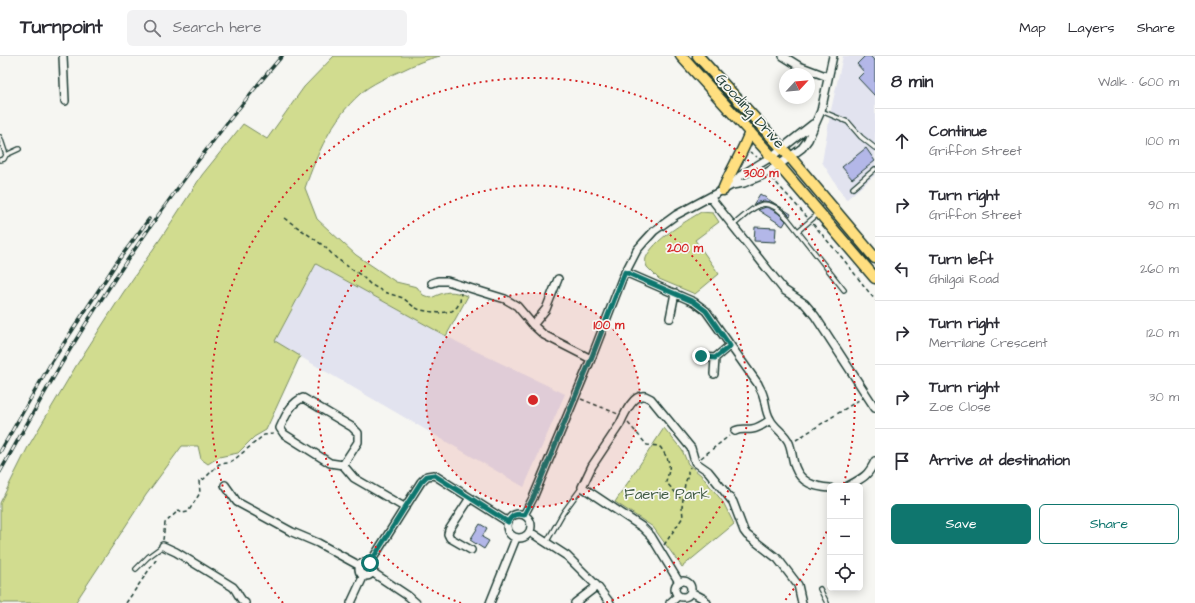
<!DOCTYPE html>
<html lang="en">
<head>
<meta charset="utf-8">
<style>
  body { margin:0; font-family:"Architects Daughter",sans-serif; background:#f2f2f3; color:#2b2b33 }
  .controls { position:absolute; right:12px; bottom:12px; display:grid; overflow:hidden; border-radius:6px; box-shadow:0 2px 10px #0003 }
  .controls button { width:36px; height:36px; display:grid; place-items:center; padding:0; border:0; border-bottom:1px solid #e1e1e2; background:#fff; color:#2b2b33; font:20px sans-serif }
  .compass { position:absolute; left:779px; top:12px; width:36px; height:36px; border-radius:50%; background:#fff; box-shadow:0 2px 10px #0003; rotate:64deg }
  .stop { position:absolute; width:12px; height:12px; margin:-9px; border:3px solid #0f766e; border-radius:50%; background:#fff }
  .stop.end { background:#0f766e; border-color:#fff; box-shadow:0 1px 4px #0008 }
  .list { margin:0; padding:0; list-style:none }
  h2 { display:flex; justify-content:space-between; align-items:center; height:52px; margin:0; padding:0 16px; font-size:17px }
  h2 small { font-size:13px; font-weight:400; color:#7c7c81 }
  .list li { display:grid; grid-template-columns:26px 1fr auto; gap:12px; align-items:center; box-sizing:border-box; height:64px; padding:0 16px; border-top:1px solid #e1e1e2 }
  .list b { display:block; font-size:15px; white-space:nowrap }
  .list p { margin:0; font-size:13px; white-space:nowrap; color:#7c7c81 }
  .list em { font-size:13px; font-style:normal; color:#7c7c81 }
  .actions { display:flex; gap:8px; padding:12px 16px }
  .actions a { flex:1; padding:9px 0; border:1px solid #0f766e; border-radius:6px; text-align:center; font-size:14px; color:#0f766e }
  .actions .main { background:#0f766e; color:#fff }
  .icon { flex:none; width:22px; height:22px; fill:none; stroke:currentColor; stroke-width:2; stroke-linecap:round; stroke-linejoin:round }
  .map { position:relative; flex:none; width:875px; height:547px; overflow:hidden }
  header { display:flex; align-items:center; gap:24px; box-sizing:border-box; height:56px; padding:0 20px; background:#fff; border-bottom:1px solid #e1e1e2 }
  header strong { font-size:19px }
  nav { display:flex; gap:22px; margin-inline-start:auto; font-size:14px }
  .search { width:280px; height:36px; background:#f2f2f3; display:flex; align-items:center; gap:10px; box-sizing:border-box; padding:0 14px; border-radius:6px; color:#7c7c81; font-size:15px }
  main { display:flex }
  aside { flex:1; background:#fff }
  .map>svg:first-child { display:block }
  .built { fill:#e2e3ef }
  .green { fill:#d1dc8f; stroke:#788c62 }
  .building { fill:#b3b7e8; stroke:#1f3d34 }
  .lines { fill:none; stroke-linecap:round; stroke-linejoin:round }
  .service-casing { stroke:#1f3d34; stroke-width:6 }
  .minor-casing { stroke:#1f3d34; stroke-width:10 }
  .primary-casing { stroke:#1f3d34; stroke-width:13 }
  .path { stroke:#1f3d34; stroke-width:1.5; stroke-dasharray:4 3; stroke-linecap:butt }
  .service { stroke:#f6f6f2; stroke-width:3.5 }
  .minor { stroke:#f6f6f2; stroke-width:7 }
  .primary { stroke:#ffdf80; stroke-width:10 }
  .rail-casing { stroke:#1f3d34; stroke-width:3.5 }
  .rail { stroke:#f6f6f2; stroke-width:2; stroke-dasharray:6; stroke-linecap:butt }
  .route { stroke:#0f766e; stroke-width:5 }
  .ring { fill:none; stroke:#d62828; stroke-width:2; stroke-dasharray:2 4 }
  .labels { text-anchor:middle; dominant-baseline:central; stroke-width:3.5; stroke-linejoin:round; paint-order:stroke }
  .street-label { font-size:15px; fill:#1f3d34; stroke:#f6f6f2 }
  .park-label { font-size:15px; fill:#435d46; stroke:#f6f6f2 }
  .centre { fill:#d62828; stroke:#f6f6f2; stroke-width:2 }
  .ring-label { font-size:12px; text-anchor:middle; font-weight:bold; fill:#d62828; stroke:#f6f6f2; stroke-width:3.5; stroke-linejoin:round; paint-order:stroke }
</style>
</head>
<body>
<header>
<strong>Turnpoint</strong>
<div class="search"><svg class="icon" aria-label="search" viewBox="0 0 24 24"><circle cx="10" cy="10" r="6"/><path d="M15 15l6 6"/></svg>Search here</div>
<nav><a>Map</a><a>Layers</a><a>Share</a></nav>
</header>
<main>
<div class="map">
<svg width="875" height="547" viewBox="0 0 875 547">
  <rect width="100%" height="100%" fill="#f6f6f2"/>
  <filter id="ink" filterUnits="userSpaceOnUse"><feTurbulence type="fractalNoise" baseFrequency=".025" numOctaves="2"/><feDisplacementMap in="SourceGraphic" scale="8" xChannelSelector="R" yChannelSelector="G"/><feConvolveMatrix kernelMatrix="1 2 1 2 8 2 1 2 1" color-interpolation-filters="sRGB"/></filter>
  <g filter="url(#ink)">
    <path class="built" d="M843,0H875V119L846,144L822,106L831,54Z
      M316,208L459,287L565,338L524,431L275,286Z"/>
    <path class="green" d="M334,0H440C427,3 415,8 403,14C391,19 369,29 360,38C332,63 317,98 305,132L317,163L356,199L396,226L417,231L423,239L431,242C448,234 451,235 468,240L446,280L316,208L275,285L300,300L266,374L254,381L238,397L219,401L208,408L201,403L198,390H182L146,439L75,547H0V447L28,391L76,310L123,237L165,176L202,119L243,68L267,83L304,31Z
      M701,156L713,157L719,166L695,184L719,218L695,238L659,223L647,211C646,208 645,205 646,202C653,184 685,166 701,156Z
      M664,372L682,394L688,408L701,419L723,446L734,468L682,511L653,471L615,446Z"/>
    <path class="building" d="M865,0H870L875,5V40L858,22L864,16L857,8Z
      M866,92L875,105L852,123L842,111Z
      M760,138L791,158L790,160L782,152L773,147L765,145L758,146L753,149Z
      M766,151L771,153L778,157L786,165L783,170L758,154Z
      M755,171L776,172L775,186L754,185Z
      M480,468L487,472L482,481L489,485L484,493L470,484Z"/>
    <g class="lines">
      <defs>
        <path id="service" d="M821,55L848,66L861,81L875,92
          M0,81L6,99L19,93
          M0,104L4,103L6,99
          M853,132L875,113
          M732,170C755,152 764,135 788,163L844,234
          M798,175L818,158
          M546,487L563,457L582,431
          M136,513L148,501L163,490
          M820,533L827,547"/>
        <path id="minor" d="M63,0L65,45
          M783,0L799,10L828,21
          M732,129L740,120L771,101L813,68
          M710,141L784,234L805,248L815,260L875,352
          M625,216L694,246L706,255L758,328C759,331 762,335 763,339C766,347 765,355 770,363C774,372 785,377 789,387C792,394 792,403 795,411C801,427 815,431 830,432
          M432,227L438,225H447L505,243L517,250L533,269L544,279L591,303
          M670,262L675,237
          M533,269L546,253L558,223
          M701,301L715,302L729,290
          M714,318L715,302
          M735,375C741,372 746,374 752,373C759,372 764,368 770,364
          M343,409L358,386V377L352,371L303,342C291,346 285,361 280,372L284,378L330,407L343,409L354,422L404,451
          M225,429L237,446L292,476L318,487L360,510
          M848,430C863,422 868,420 875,405
          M470,442L449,474L448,478L450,482L471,494
          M507 470a12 12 0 1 1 24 0a12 12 0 1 1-24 0Z
          M524,459L533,442L591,303L622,223L637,194L643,187L654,175L676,159L732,129L744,127L761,120L779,109L802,92L808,84L821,55L833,0
          M530,476L567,500L597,530L610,547
          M163,490L176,496L233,531C238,536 239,543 245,547
          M359 513a7 7 0 1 1 14 0a7 7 0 1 1-14 0Z
          M370,507L421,426L427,420L434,419L508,466
          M372,516L408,540L416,547
          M675 533a8 8 0 1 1 16 0a8 8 0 1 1-16 0Z
          M679,526L651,480L642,471L582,431L592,410L620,368C624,359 633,338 645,340C647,341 649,342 651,343L691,392L695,406L708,415L733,446L744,475L747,479L778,503L798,529L802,547
          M691,536L704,543L707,547
          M351,547L364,519
          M490,547L516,482
          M575,547L597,530
          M670,547L678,540"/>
        <path id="primary" d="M681,0L765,93L875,222
          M698,0L790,101L875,202
          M723,134C731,114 743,96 750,76"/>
      </defs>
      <use href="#service" class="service-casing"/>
      <use href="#minor" class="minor-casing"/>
      <use href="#primary" class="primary-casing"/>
      <path class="path" d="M750,96L757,101
        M772,122L807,161
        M284,162L313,182L325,191L336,202L350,212L362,220L370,228L384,236L403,242L414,251L420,254L440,257L452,255L457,251L460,246L461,237
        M813,168L844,204L875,244
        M581,343L618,358
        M628,367L647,389L659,390L661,392C671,408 671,408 666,426L683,445
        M796,384L862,342
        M701,402L729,380
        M163,484L165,467L179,454L183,457L188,456L200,437L199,425L204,423L219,408L228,407L235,403L264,379L273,378L275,376
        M664,489L683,461L682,451L685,427L688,420V415L690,411
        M126,547L158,501"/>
      <use href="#service" class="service"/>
      <use href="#minor" class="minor"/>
      <use href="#primary" class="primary"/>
      <defs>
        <path id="rail" d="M0,396L51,307L117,206L149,163
          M0,416C23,375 45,335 69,295C132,192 203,92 282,0"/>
      </defs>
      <use href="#rail" class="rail-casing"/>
      <use href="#rail" class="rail"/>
    </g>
  </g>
  <g class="lines" filter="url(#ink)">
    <path class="route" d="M370,507L421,426L427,420L434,419L508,466C512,459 516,457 524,459L533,442L591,303L625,216L694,246L706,255L730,290L715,302L701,300"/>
  </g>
  <circle cx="533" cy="344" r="107" fill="#d62828" fill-opacity=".12"/>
  <g class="ring">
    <circle cx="533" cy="344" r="107"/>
    <path d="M461 547A215 215 0 1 1 605 547"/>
    <path d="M829 470A322 322 0 0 1 783 547M283 547A322 322 0 1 1 844 427"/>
  </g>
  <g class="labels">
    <g class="street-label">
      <text transform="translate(750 55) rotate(48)">Gooding Drive</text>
    </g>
    <g class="park-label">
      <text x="667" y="438">Faerie Park</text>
    </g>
  </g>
  <circle cx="533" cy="344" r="6" class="centre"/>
  <g class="ring-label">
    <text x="761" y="121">300 m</text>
    <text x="685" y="196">200 m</text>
    <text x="609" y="273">100 m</text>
  </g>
</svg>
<div class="controls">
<button>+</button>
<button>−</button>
<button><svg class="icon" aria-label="locate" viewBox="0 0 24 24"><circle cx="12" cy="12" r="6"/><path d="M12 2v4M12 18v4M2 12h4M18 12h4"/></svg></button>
</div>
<svg class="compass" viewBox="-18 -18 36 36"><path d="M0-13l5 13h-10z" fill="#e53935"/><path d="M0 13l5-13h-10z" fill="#7c7c81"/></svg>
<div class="stop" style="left:370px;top:507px"></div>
<div class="stop end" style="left:701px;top:300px"></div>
</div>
<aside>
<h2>8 min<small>Walk · 600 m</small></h2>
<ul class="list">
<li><svg class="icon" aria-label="ahead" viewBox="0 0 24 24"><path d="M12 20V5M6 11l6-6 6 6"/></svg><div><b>Continue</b><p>Griffon Street</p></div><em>100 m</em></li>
<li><svg class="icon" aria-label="right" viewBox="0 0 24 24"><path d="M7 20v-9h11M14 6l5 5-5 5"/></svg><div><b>Turn right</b><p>Griffon Street</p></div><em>90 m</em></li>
<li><svg class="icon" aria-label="left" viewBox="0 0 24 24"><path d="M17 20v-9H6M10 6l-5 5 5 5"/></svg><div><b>Turn left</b><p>Ghilgai Road</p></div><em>260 m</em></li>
<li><svg class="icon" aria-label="right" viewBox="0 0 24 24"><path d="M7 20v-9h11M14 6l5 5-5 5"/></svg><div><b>Turn right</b><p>Merrilane Crescent</p></div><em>120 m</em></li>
<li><svg class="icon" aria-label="right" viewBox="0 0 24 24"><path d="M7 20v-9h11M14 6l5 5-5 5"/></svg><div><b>Turn right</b><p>Zoe Close</p></div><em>30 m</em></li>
<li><svg class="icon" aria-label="arrive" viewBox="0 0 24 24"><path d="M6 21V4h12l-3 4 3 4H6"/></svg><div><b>Arrive at destination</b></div></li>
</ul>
<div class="actions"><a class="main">Save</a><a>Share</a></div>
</aside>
</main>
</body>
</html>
